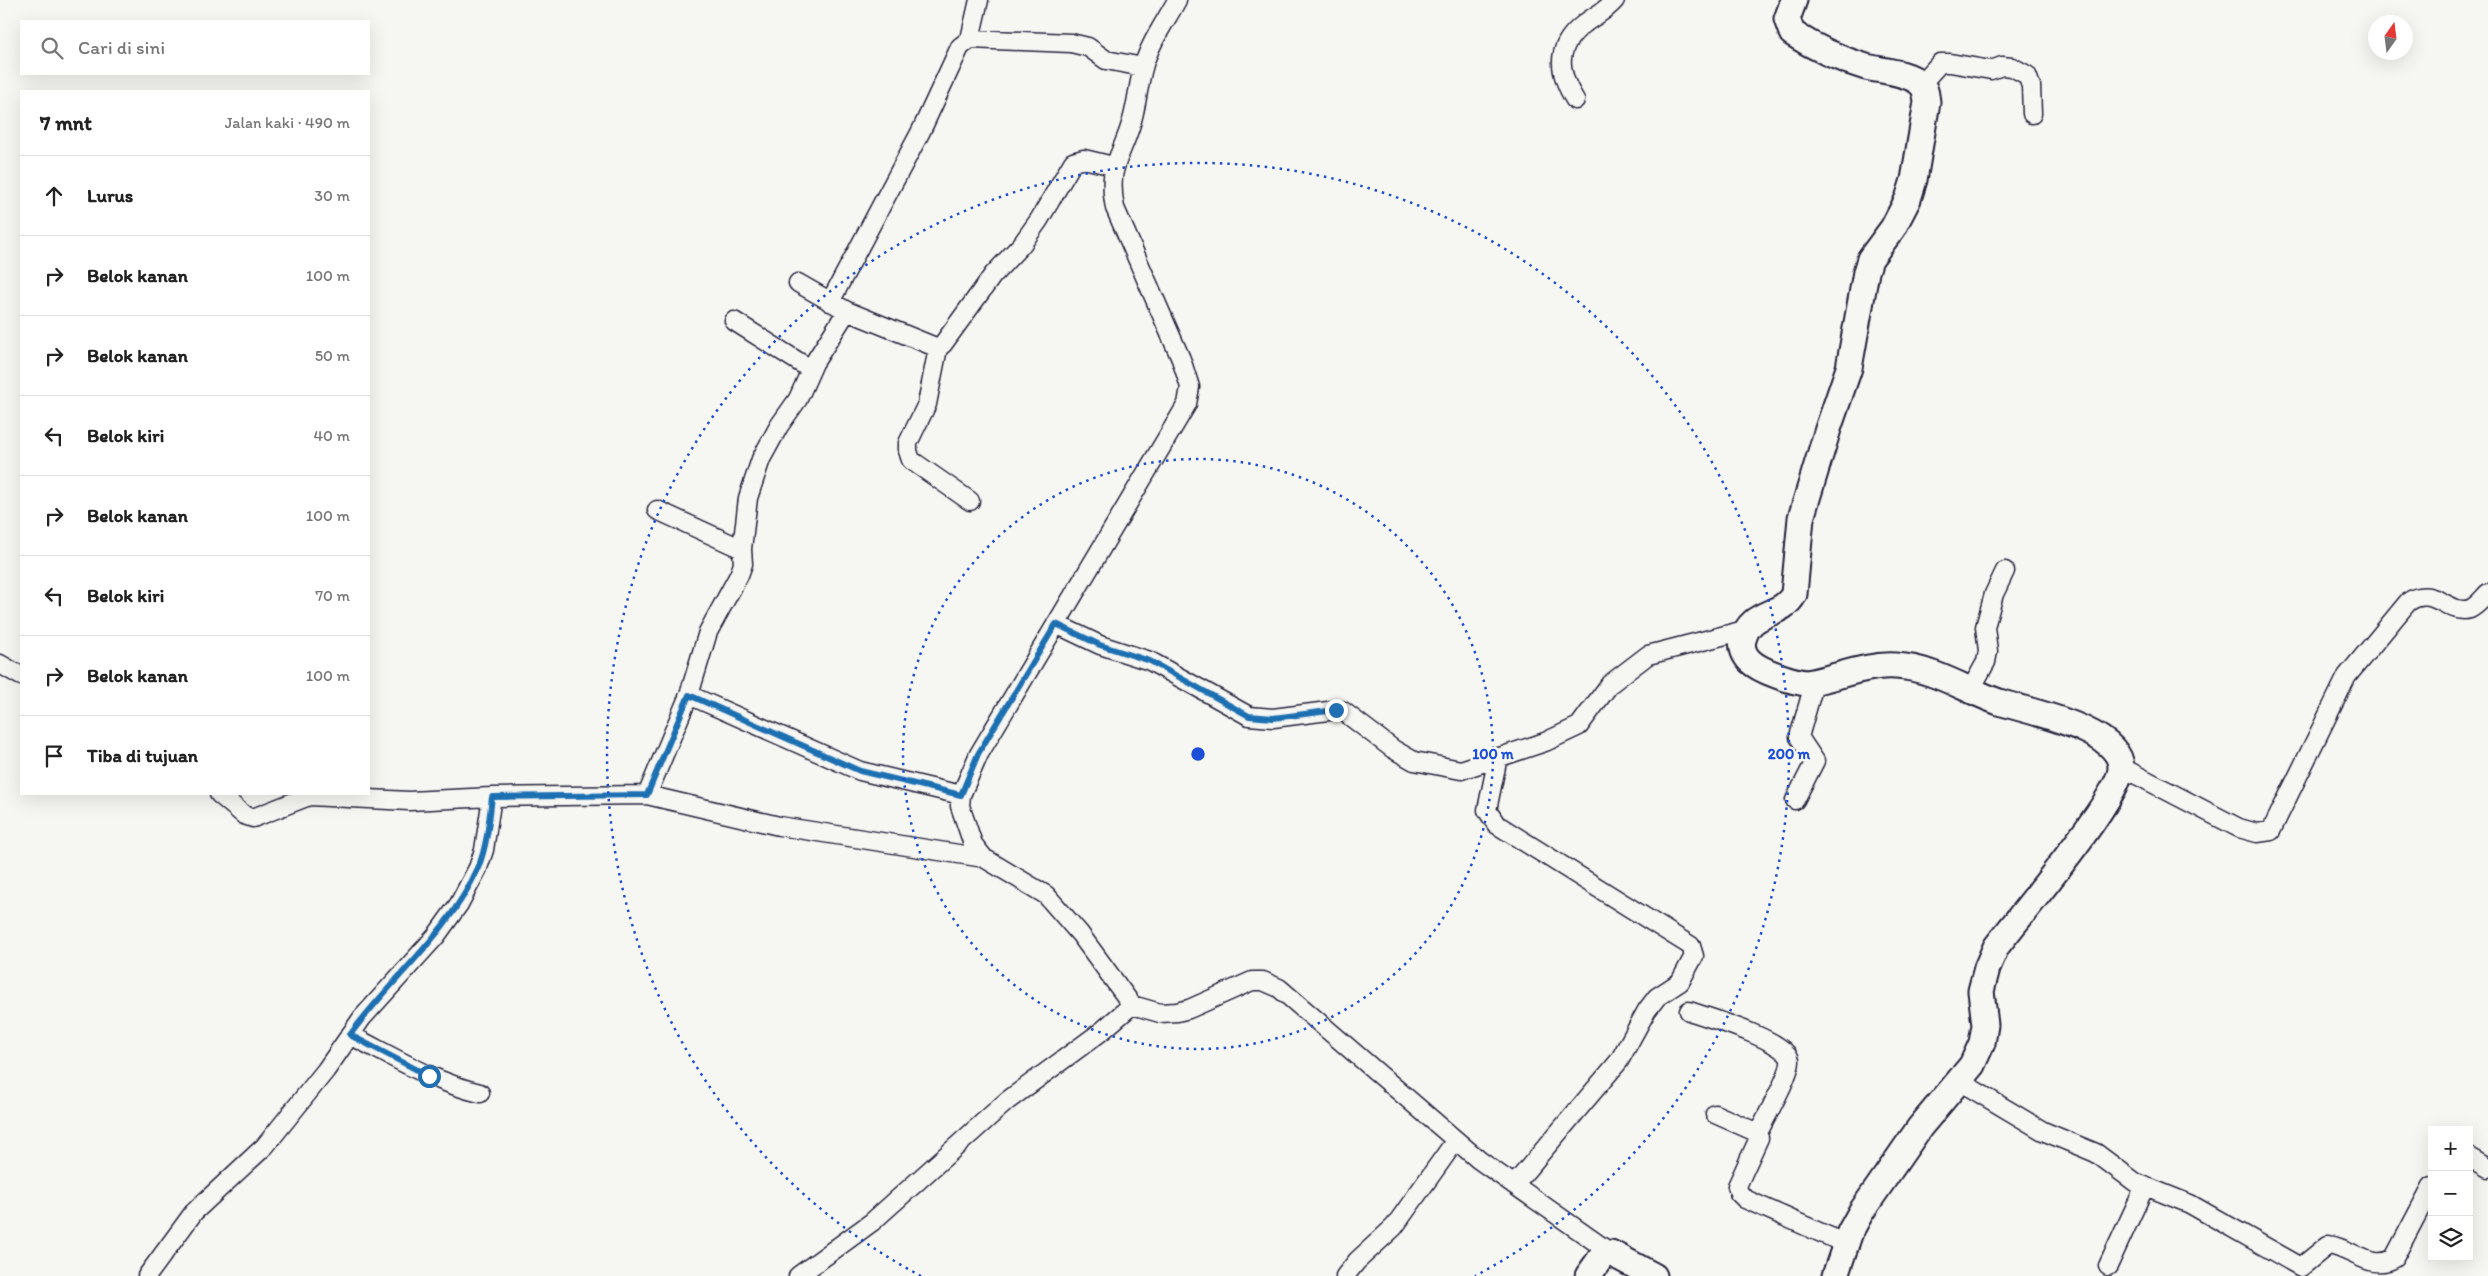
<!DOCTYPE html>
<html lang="id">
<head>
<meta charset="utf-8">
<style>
  body { margin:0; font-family:Itim,sans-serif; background:#f2f2f2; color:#222 }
  .controls { position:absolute; right:15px; bottom:15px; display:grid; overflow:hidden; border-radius:0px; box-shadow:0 5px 20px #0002 }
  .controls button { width:45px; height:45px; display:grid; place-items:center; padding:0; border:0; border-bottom:1px solid #e0e0e0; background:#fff; color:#222; font:25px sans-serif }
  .compass { position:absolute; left:2368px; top:15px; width:45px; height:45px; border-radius:50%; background:#fff; box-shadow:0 5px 20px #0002; rotate:14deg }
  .stop { position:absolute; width:15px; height:15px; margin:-11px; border:4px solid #1f6fb2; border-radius:50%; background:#fff }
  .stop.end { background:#1f6fb2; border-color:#fff; box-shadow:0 1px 5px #0008 }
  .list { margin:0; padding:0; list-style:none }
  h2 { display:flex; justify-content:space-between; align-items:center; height:65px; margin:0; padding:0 20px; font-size:21px }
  h2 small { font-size:16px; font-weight:400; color:#767676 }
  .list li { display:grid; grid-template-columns:32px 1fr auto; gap:15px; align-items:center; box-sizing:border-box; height:80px; padding:0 20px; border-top:1px solid #e0e0e0 }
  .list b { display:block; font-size:19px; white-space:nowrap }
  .list em { font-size:16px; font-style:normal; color:#767676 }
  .icon { flex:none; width:28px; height:28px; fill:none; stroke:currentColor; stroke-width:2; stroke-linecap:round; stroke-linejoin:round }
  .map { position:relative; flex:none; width:2488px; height:1276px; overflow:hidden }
  .search { position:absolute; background:#fff; box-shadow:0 5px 20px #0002; left:20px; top:20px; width:350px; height:55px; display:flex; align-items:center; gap:12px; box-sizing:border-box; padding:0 18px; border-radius:0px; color:#767676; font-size:19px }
  .panel { position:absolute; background:#fff; box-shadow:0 5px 20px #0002; left:20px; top:90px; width:350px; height:705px; border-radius:0px }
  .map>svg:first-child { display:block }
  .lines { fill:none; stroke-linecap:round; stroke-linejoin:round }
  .street-casing { stroke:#22223b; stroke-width:21 }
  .secondary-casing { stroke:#22223b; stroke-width:29 }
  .street { stroke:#f6f6f2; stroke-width:18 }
  .secondary { stroke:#f6f6f2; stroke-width:25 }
  .route { stroke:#1f6fb2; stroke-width:6 }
  .ring { fill:none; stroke:#1d4ed8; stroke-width:2.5; stroke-dasharray:2.5 5 }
  .centre { fill:#1d4ed8; stroke:#f6f6f2; stroke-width:2.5 }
  .ring-label { font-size:15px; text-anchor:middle; font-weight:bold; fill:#1d4ed8; stroke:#f6f6f2; stroke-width:4.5; stroke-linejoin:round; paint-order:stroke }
</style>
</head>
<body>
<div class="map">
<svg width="2488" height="1276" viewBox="0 0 2488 1276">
  <rect width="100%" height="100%" fill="#f6f6f2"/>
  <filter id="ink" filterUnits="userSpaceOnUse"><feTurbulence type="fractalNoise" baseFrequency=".02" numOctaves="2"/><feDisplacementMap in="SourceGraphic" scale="10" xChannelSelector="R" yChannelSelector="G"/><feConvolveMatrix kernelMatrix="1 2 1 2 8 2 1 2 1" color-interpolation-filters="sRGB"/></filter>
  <g filter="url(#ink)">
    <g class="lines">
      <defs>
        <path id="street" d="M1177,0C1166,21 1149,44 1143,68C1138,86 1137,105 1131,124C1120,160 1107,167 1115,208L1181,359L1190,387L1187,404L979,754L961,795L960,806L973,844L984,858L1046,895L1080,934L1132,1005L1160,1013L1177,1012L1189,1009L1252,981H1263L1279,988L1479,1160L1611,1253
          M970,39L979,0
          M1921,84L1940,63H1950L1991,70L2002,66L2012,67L2027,75L2031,86L2032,114
          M1575,100C1557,71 1555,46 1584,24C1595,15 1605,12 1615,0
          M798,283L847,311L938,348L943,344L993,275L1022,244L1039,220L1073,162L1084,159L1113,166
          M830,302L921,131L960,47L970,39L1071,43L1088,47L1106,60L1143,67
          M734,321L810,369
          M938,348L927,404L908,443V451L911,460L970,501
          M657,510L742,549
          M1056,624L1100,645L1150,661L1249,716L1273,718L1336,710L1343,711L1393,749L1414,761L1461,770L1545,742L1579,726L1610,684L1648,655L1745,630
          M0,664L21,676
          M1971,689L1986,662L1988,651L1985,627L1994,594L2005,571
          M689,695L860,771L961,795
          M1498,757L1487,810L1496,824L1691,946L1694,956L1680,982L1657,997L1647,1010L1619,1061L1514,1185
          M2121,767L2239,828L2257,833L2271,831L2347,676L2408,602C2433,584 2449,616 2470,609C2477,606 2483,598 2488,593
          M219,794L244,815L253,818L309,796L409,801L492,797L647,795L779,826L984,858
          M647,795L689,695L708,632L739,575L743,564L742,549L748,498L761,459L779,426L798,399L814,363L847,311
          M1795,800L1815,761L1799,737L1815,681
          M1689,1011C1707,1017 1788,1041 1790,1060C1792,1072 1764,1120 1758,1133
          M350,1035C392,1056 433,1082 480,1093
          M1959,1081L2043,1131L2096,1153L2135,1182L2190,1204L2301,1267L2328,1245C2353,1248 2370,1272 2394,1258L2432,1186
          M1715,1114L1758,1133L1759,1138L1737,1186L1739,1193L1745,1199L1846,1244
          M2469,1157L2488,1168
          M2108,1266L2145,1186
          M147,1276L194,1212L265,1146L326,1070L362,1018L436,936L459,904L478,868L484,850L492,797
          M798,1276L872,1222L1007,1101L1102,1031L1132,1005
          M1345,1276L1357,1261L1394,1227L1456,1140"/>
        <path id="secondary" d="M1794,0L1787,19L1792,33C1815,48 1839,59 1866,67C1882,71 1908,72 1921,84C1926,89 1926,95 1927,102L1914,180L1908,199L1893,228L1870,259L1866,272L1849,368L1828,429L1801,518L1794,594C1782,618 1750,609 1743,640C1741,648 1745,656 1750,661C1760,671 1793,682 1807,683C1836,678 1866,664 1896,666C1933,668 1965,690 1999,702C2027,711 2120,729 2121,767C2122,795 2018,918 1996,947L1987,968L1981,991L1985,1025L1982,1043L1972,1065L1920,1127L1861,1212L1850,1232L1835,1276
          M1588,1276L1603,1255L1611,1253L1654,1276"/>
      </defs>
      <use href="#street" class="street-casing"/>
      <use href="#secondary" class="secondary-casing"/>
      <use href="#street" class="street"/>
      <use href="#secondary" class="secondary"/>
    </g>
  </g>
  <g class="lines" filter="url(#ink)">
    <path class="route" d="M429,1076L350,1035C391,978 449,934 478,868C487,846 489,821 492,797L647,795L689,695L860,771L961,795L978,754L1056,624L1100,645L1150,661L1249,716L1273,718L1336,710"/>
  </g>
  <g class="ring">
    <circle cx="1198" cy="754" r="295"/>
    <path d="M921 1276A591 591 0 1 1 1475 1276"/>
  </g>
  <circle cx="1198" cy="754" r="8" class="centre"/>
  <g class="ring-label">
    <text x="1493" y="759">100 m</text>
    <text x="1789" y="759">200 m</text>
  </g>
</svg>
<div class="controls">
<button>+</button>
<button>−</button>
<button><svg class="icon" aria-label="layers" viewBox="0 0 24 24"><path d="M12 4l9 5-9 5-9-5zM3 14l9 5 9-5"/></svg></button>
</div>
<svg class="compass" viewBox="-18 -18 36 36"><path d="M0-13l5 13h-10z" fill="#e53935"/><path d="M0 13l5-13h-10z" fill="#767676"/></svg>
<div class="stop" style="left:429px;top:1076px"></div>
<div class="stop end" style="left:1336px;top:710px"></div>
<div class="search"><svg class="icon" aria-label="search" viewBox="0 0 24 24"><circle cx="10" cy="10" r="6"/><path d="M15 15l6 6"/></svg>Cari di sini</div>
<section class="panel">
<h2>7 mnt<small>Jalan kaki · 490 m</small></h2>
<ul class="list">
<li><svg class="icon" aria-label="ahead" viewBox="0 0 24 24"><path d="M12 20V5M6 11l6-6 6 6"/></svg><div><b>Lurus</b></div><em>30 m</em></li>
<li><svg class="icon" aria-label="right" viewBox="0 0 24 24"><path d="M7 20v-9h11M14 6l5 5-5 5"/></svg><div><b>Belok kanan</b></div><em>100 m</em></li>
<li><svg class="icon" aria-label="right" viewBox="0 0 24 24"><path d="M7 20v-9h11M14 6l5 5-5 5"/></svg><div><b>Belok kanan</b></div><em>50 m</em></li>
<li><svg class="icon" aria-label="left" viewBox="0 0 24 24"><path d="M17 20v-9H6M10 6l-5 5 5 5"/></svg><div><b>Belok kiri</b></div><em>40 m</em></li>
<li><svg class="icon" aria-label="right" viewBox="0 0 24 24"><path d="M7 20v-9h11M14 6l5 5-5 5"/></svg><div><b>Belok kanan</b></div><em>100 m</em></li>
<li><svg class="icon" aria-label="left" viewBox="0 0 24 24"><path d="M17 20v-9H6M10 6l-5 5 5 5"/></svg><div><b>Belok kiri</b></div><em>70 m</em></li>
<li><svg class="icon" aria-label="right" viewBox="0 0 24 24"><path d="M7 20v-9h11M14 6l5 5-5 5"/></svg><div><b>Belok kanan</b></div><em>100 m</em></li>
<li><svg class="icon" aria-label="arrive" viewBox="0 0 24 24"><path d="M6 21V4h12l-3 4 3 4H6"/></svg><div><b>Tiba di tujuan</b></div></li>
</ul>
</section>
</div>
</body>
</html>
